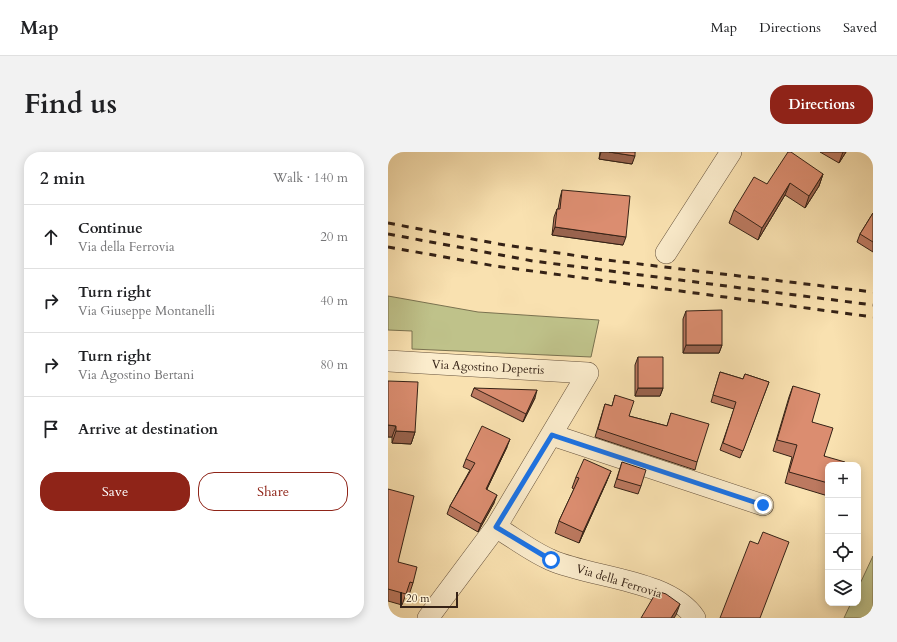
<!DOCTYPE html>
<html lang="en">
<head>
<meta charset="utf-8">
<style>
  body { margin:0; font-family:Cardo,serif; background:#f2f2f2; color:#202124 }
  .controls { position:absolute; right:12px; bottom:12px; display:grid; overflow:hidden; border-radius:8px; box-shadow:0 2px 10px #0003 }
  .controls button { width:36px; height:36px; display:grid; place-items:center; padding:0; border:0; border-bottom:1px solid #e0e0e0; background:#fff; color:#202124; font:20px sans-serif }
  .scale { position:absolute; left:12px; bottom:10px; width:58px; box-sizing:border-box; padding-left:4px; border:2px solid #352216; border-top:0; font-size:11px; line-height:14px; white-space:nowrap; color:#352216; -webkit-text-stroke:3px #fbeccc; paint-order:stroke }
  .stop { position:absolute; width:12px; height:12px; margin:-9px; border:3px solid #1a73e8; border-radius:50%; background:#fff }
  .stop.end { background:#1a73e8; border-color:#fff; box-shadow:0 1px 4px #0008 }
  .list { margin:0; padding:0; list-style:none }
  h2 { display:flex; justify-content:space-between; align-items:center; height:52px; margin:0; padding:0 16px; font-size:17px }
  h2 small { font-size:13px; font-weight:400; color:#757577 }
  .list li { display:grid; grid-template-columns:26px 1fr auto; gap:12px; align-items:center; box-sizing:border-box; height:64px; padding:0 16px; border-top:1px solid #e0e0e0 }
  .list b { display:block; font-size:15px; white-space:nowrap }
  .list p { margin:0; font-size:13px; white-space:nowrap; color:#757577 }
  .list em { font-size:13px; font-style:normal; color:#757577 }
  .actions { display:flex; gap:8px; padding:12px 16px }
  .actions a { flex:1; padding:9px 0; border:1px solid #8f2418; border-radius:16px; text-align:center; font-size:14px; color:#8f2418 }
  .actions .main { background:#8f2418; color:#fff }
  .icon { flex:none; width:22px; height:22px; fill:none; stroke:currentColor; stroke-width:2; stroke-linecap:round; stroke-linejoin:round }
  .map { position:relative; flex:none; width:485px; height:466px; overflow:hidden; border-radius:16px }
  header { display:flex; align-items:center; gap:24px; box-sizing:border-box; height:56px; padding:0 20px; background:#fff; border-bottom:1px solid #e0e0e0 }
  header strong { font-size:19px }
  nav { display:flex; gap:22px; margin-inline-start:auto; font-size:14px }
  .intro { display:flex; align-items:center; justify-content:space-between; box-sizing:border-box; height:96px; padding:0 24px }
  h1 { margin:0; font-size:28px }
  .button { padding:10px 18px; border-radius:16px; background:#8f2418; color:#fff; font-size:14px; font-weight:700 }
  main { display:flex; gap:24px; padding:0 24px }
  aside { flex:1; background:#fff; border-radius:16px; box-shadow:0 2px 10px #0003 }
  .map>svg:first-child { display:block }
  .green { fill:#bfc28a; stroke:#7a7250 }
  .lines { fill:none; stroke-linecap:round; stroke-linejoin:round }
  .minor-casing { stroke:#66523c; stroke-width:22 }
  .minor { stroke:#fbeccc; stroke-width:21 }
  .rail { stroke:#352216; stroke-width:3; stroke-dasharray:7 7; stroke-linecap:butt }
  .wall { fill:#bc7960; stroke:#352216 }
  .shaded-wall { fill:#99634e; stroke:#352216 }
  .building { fill:#db8d70; stroke:#352216 }
  .route { stroke:#1a73e8; stroke-width:5 }
  .labels { text-anchor:middle; dominant-baseline:central; stroke-width:3; stroke-linejoin:round; paint-order:stroke }
  .street-label { font-size:12px; fill:#352216; stroke:#fbeccc }
</style>
</head>
<body>
<header>
<strong>Map</strong>
<nav><a>Map</a><a>Directions</a><a>Saved</a></nav>
</header>
<div class="intro"><h1>Find us</h1><a class="button">Directions</a></div>
<main>
<aside>
<h2>2 min<small>Walk · 140 m</small></h2>
<ul class="list">
<li><svg class="icon" aria-label="ahead" viewBox="0 0 24 24"><path d="M12 20V5M6 11l6-6 6 6"/></svg><div><b>Continue</b><p>Via della Ferrovia</p></div><em>20 m</em></li>
<li><svg class="icon" aria-label="right" viewBox="0 0 24 24"><path d="M7 20v-9h11M14 6l5 5-5 5"/></svg><div><b>Turn right</b><p>Via Giuseppe Montanelli</p></div><em>40 m</em></li>
<li><svg class="icon" aria-label="right" viewBox="0 0 24 24"><path d="M7 20v-9h11M14 6l5 5-5 5"/></svg><div><b>Turn right</b><p>Via Agostino Bertani</p></div><em>80 m</em></li>
<li><svg class="icon" aria-label="arrive" viewBox="0 0 24 24"><path d="M6 21V4h12l-3 4 3 4H6"/></svg><div><b>Arrive at destination</b></div></li>
</ul>
<div class="actions"><a class="main">Save</a><a>Share</a></div>
</aside>
<div class="map">
<svg width="485" height="466" viewBox="0 0 485 466">
  <rect width="100%" height="100%" fill="#f9e1b0"/>
  <filter id="stains"><feTurbulence type="fractalNoise" baseFrequency=".005" numOctaves="4"/><feColorMatrix values="0 0 0 0 .2 0 0 0 0 .09 0 0 0 0 .02 0 0 0 .5 -.17"/></filter>
  <radialGradient id="worn" r=".72"><stop offset=".6" stop-color="#630" stop-opacity="0"/><stop offset="1" stop-color="#630" stop-opacity=".3"/></radialGradient>
  <path class="green" d="M0,144L90,160L211,168L203,205L24,197V179L0,178Z
    M485,404V466H456L463,451H470V436Z"/>
  <g class="lines">
    <defs>
      <path id="minor" d="M278,101L343,0
        M0,209L200,221L108,375L40,466
        M164,283L375,353
        M108,375C126,386 144,400 163,408C203,426 281,427 307,466"/>
    </defs>
    <use href="#minor" class="minor-casing"/>
    <use href="#minor" class="minor"/>
    <path class="rail" d="M0,71L111,92L210,107L485,140
      M0,82L145,109L485,153
      M0,95L107,114L485,165"/>
  </g>
  <path class="wall" d="M212,0H247L244,12L211,7Z
    M432,0H458L451,11Z
    M435,22L431,34L417,56L397,43L370,88L341,71L346,58L379,32Z
    M174,38L235,93L164,83L166,65L169,57H170L172,46Z
    M485,61V100L469,90L472,82Z
    M298,159L334,193L331,201H295V167Z
    M250,205L275,236L272,244H247V213Z
    M332,220L355,227L357,222L381,230L352,306L332,298L346,257L323,250Z
    M0,229L27,280L23,292L4,291V285H0Z
    M405,234L424,270L440,313V344L397,331L404,305L385,299L401,245Z
    M86,236L147,246L135,270L83,244Z
    M227,243L241,264L279,274L283,261L309,310L307,318L207,285L217,252L224,254Z
    M119,295L99,337L106,351L90,380L59,362L62,354L82,318L75,315L78,307Z
    M234,310L253,334L250,342L226,335Z
    M223,319L218,331L191,391L167,381L171,369L186,337L184,336L188,325Z
    M0,337L10,410L25,431L21,443L18,442L14,453L0,449Z"/>
  <path class="shaded-wall" d="M213,0H221L247,4L244,12L211,7Z
    M455,0H458L451,11Z
    M435,22L431,34L417,56L421,44Z
    M402,31L397,43L370,88L374,76Z
    M167,75L238,85L235,93L164,83Z
    M298,193H334L331,201H295Z
    M250,236H275L272,244H247Z
    M149,238L147,246L135,270L138,262Z
    M0,273L8,274L4,285H0Z
    M8,279L27,280L23,292L4,291Z
    M122,287L119,295L95,345L98,337Z
    M223,319L218,331L191,391L195,380Z
    M109,343L106,351L90,380L93,372Z
    M292,452L288,463L286,466H283Z"/>
  <path class="building" d="M221,0H247V4Z
    M400,0H403L435,22L421,44L402,31L374,76L346,58L366,25L379,32Z
    M174,38L242,44L238,85L167,75L169,57H172Z
    M485,61V90L472,82Z
    M334,158V193H298V159Z
    M250,205H275V236H250Z
    M332,220L355,227L357,222L381,230L355,299L335,291L348,250L325,243Z
    M0,229L30,230L27,280L8,279V274L0,273Z
    M405,234L432,242L424,270L445,276L436,304L457,310L456,313H440V331L401,320L409,293L389,288Z
    M86,236L149,238L138,262Z
    M227,243L246,249L241,264L279,274L283,261L321,272L309,310L210,277L217,252L224,254Z
    M94,274L122,287L98,337L109,343L93,372L62,354L87,311L78,307Z
    M196,307L223,319L195,380L171,369L191,326L188,325Z
    M234,310L258,318L253,334L229,327Z
    M0,337L26,344L10,410L29,415L25,431L22,430L18,442L0,437Z
    M375,380L401,390L372,466H332L362,389L370,392Z
    M269,439L278,442L292,452L283,466H253Z"/>
  <g class="lines">
    <path class="route" d="M163,408L108,375L164,283L375,353"/>
  </g>
  <g class="labels">
    <g class="street-label">
      <text transform="translate(100 215) rotate(3)">Via Agostino Depetris</text>
      <text transform="translate(231 429) rotate(17)">Via della Ferrovia</text>
    </g>
  </g>
  <rect width="100%" height="100%" filter="url(#stains)"/>
  <rect width="100%" height="100%" fill="url(#worn)"/>
</svg>
<div class="controls">
<button>+</button>
<button>−</button>
<button><svg class="icon" aria-label="locate" viewBox="0 0 24 24"><circle cx="12" cy="12" r="6"/><path d="M12 2v4M12 18v4M2 12h4M18 12h4"/></svg></button>
<button><svg class="icon" aria-label="layers" viewBox="0 0 24 24"><path d="M12 4l9 5-9 5-9-5zM3 14l9 5 9-5"/></svg></button>
</div>
<div class="scale">20 m</div>
<div class="stop" style="left:163px;top:408px"></div>
<div class="stop end" style="left:375px;top:353px"></div>
</div>
</main>
</body>
</html>
